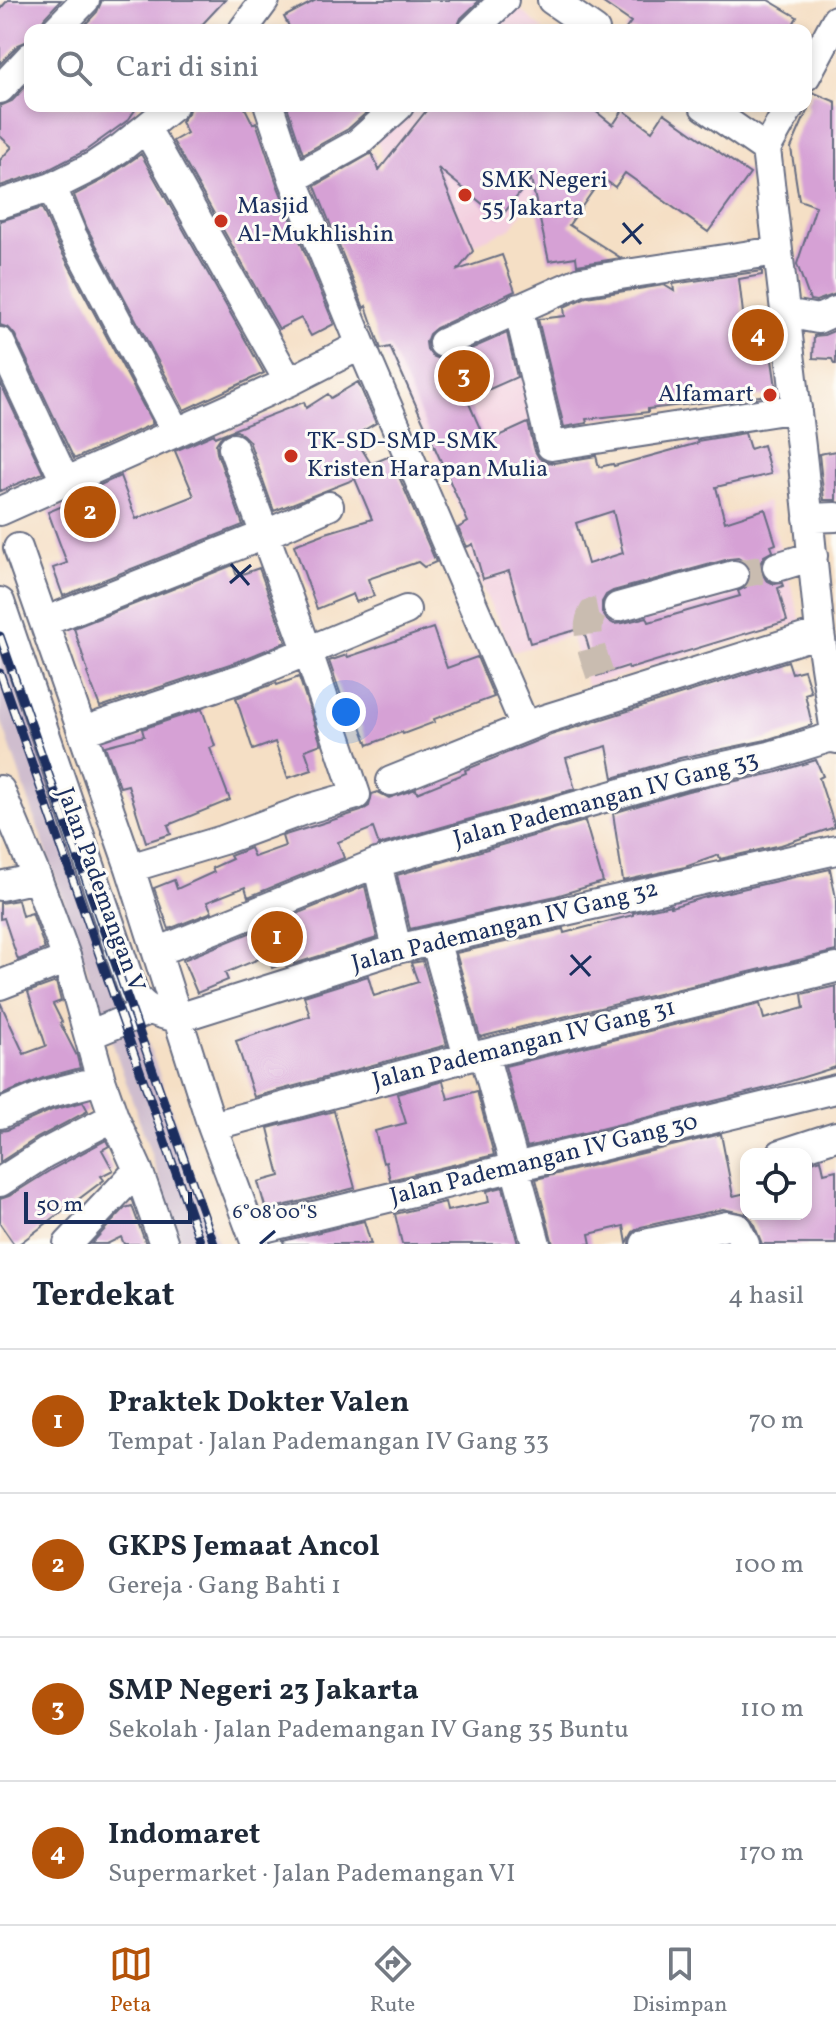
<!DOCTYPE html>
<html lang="id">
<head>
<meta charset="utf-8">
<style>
  body { margin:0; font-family:Vollkorn,serif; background:#f2f2f3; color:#1f2937 }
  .controls { position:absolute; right:24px; bottom:24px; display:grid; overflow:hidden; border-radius:16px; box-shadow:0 4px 12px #0003 }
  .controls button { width:72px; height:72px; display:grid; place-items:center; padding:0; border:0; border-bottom:2px solid #e0e1e3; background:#fff; color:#1f2937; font:40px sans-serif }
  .scale { position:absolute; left:24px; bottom:20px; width:168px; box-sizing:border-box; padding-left:8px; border:4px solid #1b2f5e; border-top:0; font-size:22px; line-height:28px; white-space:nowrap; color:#1b2f5e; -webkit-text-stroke:6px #fdfcf7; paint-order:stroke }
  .you { position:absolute; left:346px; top:712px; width:28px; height:28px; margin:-20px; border:6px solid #fff; border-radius:50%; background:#1a73e8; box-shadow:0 0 0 12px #1a73e833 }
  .badge { display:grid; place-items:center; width:52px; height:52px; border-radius:50%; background:#b45309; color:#fff; font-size:26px; font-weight:700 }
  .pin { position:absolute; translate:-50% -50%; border:4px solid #fff; box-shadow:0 2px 8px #0006 }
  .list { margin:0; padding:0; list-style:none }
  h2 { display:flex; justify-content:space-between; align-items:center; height:104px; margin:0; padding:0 32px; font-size:34px }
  h2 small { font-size:26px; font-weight:400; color:#747a83 }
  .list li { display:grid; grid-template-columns:52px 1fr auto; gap:24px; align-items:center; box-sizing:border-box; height:144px; padding:0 32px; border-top:2px solid #e0e1e3 }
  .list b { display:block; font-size:30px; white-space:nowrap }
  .list p { margin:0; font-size:26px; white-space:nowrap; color:#747a83 }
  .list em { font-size:26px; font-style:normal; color:#747a83 }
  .icon { flex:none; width:44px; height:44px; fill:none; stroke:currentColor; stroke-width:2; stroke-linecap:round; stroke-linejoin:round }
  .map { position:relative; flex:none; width:836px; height:1244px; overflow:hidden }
  .search { position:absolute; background:#fff; box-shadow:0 4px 12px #0003; left:24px; right:24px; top:24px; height:88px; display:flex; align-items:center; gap:20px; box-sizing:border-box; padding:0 28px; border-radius:16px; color:#747a83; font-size:30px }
  .sheet { height:680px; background:#fff }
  nav { display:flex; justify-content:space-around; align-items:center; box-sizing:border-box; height:112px; border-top:2px solid #e0e1e3; background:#fff; font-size:22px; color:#747a83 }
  nav a { display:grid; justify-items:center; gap:4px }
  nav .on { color:#b45309 }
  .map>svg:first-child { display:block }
  .built { fill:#f3cfdf }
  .industrial { fill:#cfbdce }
  .building { fill:#d6a1d5; fill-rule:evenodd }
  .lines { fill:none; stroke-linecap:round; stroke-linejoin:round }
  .minor-tunnel { stroke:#c9bcb0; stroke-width:28; stroke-dasharray:28 14; stroke-linecap:butt }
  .minor-casing { stroke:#676d82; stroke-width:32 }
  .minor { stroke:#fff; stroke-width:28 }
  .rail-casing { stroke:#1b2f5e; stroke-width:9 }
  .rail { stroke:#fdfcf7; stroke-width:6; stroke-dasharray:18; stroke-linecap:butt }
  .ticks { fill:none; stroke:#1b2f5e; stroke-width:3 }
  .poi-dot { fill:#c8321e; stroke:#fdfcf7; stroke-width:3 }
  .labels { text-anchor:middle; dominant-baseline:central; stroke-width:6; stroke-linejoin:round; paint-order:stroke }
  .poi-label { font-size:24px; fill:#1b2f5e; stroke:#fdfcf7; text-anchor:start }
  .street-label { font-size:24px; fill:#1b2f5e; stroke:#fdfcf7 }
  .ticks-label { font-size:20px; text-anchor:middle; fill:#1b2f5e; stroke:#fdfcf7; stroke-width:6; stroke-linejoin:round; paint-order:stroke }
</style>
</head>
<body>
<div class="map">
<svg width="836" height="1244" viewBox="0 0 836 1244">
  <rect width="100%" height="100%" fill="#fdfcf7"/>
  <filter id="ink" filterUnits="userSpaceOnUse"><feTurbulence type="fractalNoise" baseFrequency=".0125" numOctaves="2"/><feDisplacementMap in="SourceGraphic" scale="16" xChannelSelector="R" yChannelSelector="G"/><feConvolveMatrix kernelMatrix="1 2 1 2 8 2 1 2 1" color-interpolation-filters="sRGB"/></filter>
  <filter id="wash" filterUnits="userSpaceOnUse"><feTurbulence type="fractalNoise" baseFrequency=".006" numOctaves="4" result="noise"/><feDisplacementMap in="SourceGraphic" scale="32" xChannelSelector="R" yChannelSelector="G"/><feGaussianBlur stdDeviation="1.8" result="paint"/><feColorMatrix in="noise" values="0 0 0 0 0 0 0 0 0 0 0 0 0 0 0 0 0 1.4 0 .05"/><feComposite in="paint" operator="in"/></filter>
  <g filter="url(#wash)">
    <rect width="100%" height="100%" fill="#f5dfc5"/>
    <path class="built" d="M510,1L544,30H481Z
      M404,106H603L511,228L426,265L464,250L488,303L505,317L551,447L565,476L574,508L592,557L767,502L801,622L587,686L571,636L513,652L475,573L464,531L468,527L379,345L447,317L381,162L380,149L375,135Z"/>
    <path class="industrial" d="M0,615L218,1244H182L0,717Z"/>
    <g id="blocks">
      <path class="building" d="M8,0H61L44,18L39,30H30V40L18,45L0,64V9Z
        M102,0H225L197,30H80L97,12Z
        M316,0H480L461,18L456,30H291L284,17Z
        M599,0H768L797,17L790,30H625L631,22Z
        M30,82V106H138L128,120L85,151L46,171L0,186V160L12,147L0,136V106L12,101Z
        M812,92L836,102V294L816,301L810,300L797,264L816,206L799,200L791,148L808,109L807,104Z
        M190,106H244L253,124L256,122L278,187L334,324L311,336L301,318L279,329L173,141L187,133L181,122L188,113Z
        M287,106H374L348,129L303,154Z
        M430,106H589L613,125L623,110L652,131L664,113L750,174L708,232L625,173L615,187L602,178L569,225L621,258L577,265L576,257L549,261L531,179L500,218L438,168L473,251L458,270L502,255L515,291L436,328L429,334L426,342L427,349L432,356L442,360L450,358L507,333L517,377L467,399L486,442L528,423L535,451L539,458L546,462L554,463L596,456L599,467L613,464L614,466L698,443L697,441L745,433L750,449L763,445L771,474L716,487L725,522L765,509L776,544L771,546L773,551L764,556L760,564L761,571L766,580L774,584L782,583L783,586L778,588L787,621L629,669L628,666L597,676L583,628L530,643L509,571L483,579L473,544L467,547L458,528L468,522L390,347L381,349L366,306L364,308L315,186L372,153L379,170ZM613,511L623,553L588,564L576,523ZM729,559L738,558L745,562L750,571V580L746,587L738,591L740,596L649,622L647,617L623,623L614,624L607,620L602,612V602L606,595L613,591Z
        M141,154L264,373L184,410L87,228L74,195L103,180Z
        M42,208L57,243L153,424L74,459L15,335L9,328L0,325V221Z
        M762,271V275L739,279L745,330L767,326L777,394L648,409V412L586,419L587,423L564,427L538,319L565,316L564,307L586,297L664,285L674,291L673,284Z
        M836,330V364H834L832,359L813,358L814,336L824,335Z
        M0,382L43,473L0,491Z
        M358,382L376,423L354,436L371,464L390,456L436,562L424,567L418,562L368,579L374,596L356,602L353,594L317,609L294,545L326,533L372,519L355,479L274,511L249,441L243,435L237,431L228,432L220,438L216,444L217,453L243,525L63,596L53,568L67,563L48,512L82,498L80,494L120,476L136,519L194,496L175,451L214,434L215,437L304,402L306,408L328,394L331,398Z
        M836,451V500H824L819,454Z
        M233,565L237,576L259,568L286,642L239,661L100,707L87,673L88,672L74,628Z
        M433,628L447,668L477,657L494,697L434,719L435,722L403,734L402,732L368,745L353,704L345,707L329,661L347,655L348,657Z
        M788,661L792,673L804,670L811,692L805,694L812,725L766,740L680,758L613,778L607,746L566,758L575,789L379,845L373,828L338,842L344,858L248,897L245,887L207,902L212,912L169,929L154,888L174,880L177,889L214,872L212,868L232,859L230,856L250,848L254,857L285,846L282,836L361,811L369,806L372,794L378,792L389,798L416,789L417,793L466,773L465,770L551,735Z
        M299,677L321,744L305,750L312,770L288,778L275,742L253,750L236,698L276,683L277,685Z
        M202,709L215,746L210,748L230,800L168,825L171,834L146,842L128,785L120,787L105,746L144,736L142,729Z
        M816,760L823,776L819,778L835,827L781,845L720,859L719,855L685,867L623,881L613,813L688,791L774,773Z
        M585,821L603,882L556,896L410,929L397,875Z
        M830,869L836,898V951L480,1037L456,953L563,929L564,933L633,915V913L671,905V907L706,897Z
        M365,886L377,938L294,964L293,960L272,968L268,955L225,973L228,980L197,993L183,960Z
        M18,900L22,916L32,913L45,949L18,960L4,918L0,919V903Z
        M423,961L447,1045L254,1097L236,1041L310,1016L304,996L368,976L374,996L418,982L411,963Z
        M56,982L61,1001L53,1004L62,1022L60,1023L77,1056L80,1068L43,1078L0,1096V1002L24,1054L46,1046L28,992Z
        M836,986V1067L775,1086L527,1147L505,1066L760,1004L764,1019L804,1008L802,994Z
        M443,1081L448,1099L477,1091L494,1155L390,1180L386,1162L383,1163L375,1131L406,1123L397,1094Z
        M83,1102L88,1111L37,1138L0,1162V1131L7,1130L52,1110Z
        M334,1111L355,1188L266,1210L258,1182L280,1176L268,1128Z
        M721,1134L733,1196L746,1193V1214L723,1209L641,1227L633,1232L627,1243L624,1226L589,1234L591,1244H553L536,1179Z
        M106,1140L109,1146L102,1150L113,1170L101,1176L104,1180L19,1244H14L0,1224V1199L9,1196L54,1168Z
        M821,1159L824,1173L836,1170V1244H762L752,1220L746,1214H806V1164Z
        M503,1187L518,1244H402L395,1214L445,1202L447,1211L489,1202L487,1191Z
        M132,1206L146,1244H124L121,1237L107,1244H91L125,1208Z
        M364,1221L371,1244H284L283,1241Z"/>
    </g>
  </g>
  <g filter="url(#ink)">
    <use href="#blocks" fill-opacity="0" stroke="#676d82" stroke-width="2"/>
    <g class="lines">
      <path class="minor-tunnel" d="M734,575L777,567
        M600,675C594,655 582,631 593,612L618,607"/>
      <defs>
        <path id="minor" d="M552,0L595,30
          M56,30L85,0
          M243,30L265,0
          M473,30L504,0
          M806,76L836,20
          M0,89L30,57
          M269,106L294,181L361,345L525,726
          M704,106L766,149
          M790,106L766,149L803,464L820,633L836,739
          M146,128L289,382
          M294,181L300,175L358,143L399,106
          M52,187L72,235L176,432
          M0,204L52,187L94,166L122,147L173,106
          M518,308L551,446L797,408
          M786,313L818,319L836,311
          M0,342L65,481
          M443,343L581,281L777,251
          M0,511L289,382L361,345
          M808,518L836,517
          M18,548L130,868L212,1126L256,1244
          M777,567L813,556
          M0,602L134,994C146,1012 158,1013 178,1018
          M618,607L734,575
          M44,622L264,535L329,506
          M83,731L245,677L406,610
          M391,781L545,719L820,633
          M0,790L37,878L67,959L101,1080L114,1117L138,1170L164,1244
          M377,863L397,949
          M130,868L223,840L304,810L356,795L308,652L233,448
          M0,886L37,878
          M435,940L468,1057
          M172,946L377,863L684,775L770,756L835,736
          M0,985L67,959
          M178,1018L397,949L836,850
          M89,1035L149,1010
          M484,1054L536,1244
          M0,1114L47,1094L101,1080
          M212,1126L468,1057L484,1054L836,968
          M781,1154L836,1136
          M0,1182L45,1153L114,1117
          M252,1231L836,1089
          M68,1244L138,1170
          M645,1244L727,1226L737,1228L745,1244"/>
      </defs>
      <use href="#minor" class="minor-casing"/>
      <use href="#minor" class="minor"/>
      <defs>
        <path id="rail" d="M0,636L214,1244
          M0,673L201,1244"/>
      </defs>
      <use href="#rail" class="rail-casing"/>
      <use href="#rail" class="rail"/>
    </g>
  </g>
  <path class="ticks" d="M623,223L641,244M622,243L643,224M231,564L249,585M230,583L251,565M571,955L590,976M570,975L591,956M260,1244L275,1231"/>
  <g class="poi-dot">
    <circle cx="465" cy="195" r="8"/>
    <circle cx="221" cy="221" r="8"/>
    <circle cx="770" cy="395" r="8"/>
    <circle cx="291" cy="456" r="8"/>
  </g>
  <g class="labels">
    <g class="poi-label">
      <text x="481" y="181">SMK Negeri<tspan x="481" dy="28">55 Jakarta</tspan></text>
      <text x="237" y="207">Masjid<tspan x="237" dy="28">Al-Mukhlishin</tspan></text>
      <text x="754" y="395" text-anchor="end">Alfamart</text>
      <text x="307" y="442">TK-SD-SMP-SMK<tspan x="307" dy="28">Kristen Harapan Mulia</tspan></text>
    </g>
    <g class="street-label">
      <text transform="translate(606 800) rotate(-15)">Jalan Pademangan IV Gang 33</text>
      <text transform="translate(100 890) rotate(70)">Jalan Pademangan V</text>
      <text transform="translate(505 927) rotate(-14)">Jalan Pademangan IV Gang 32</text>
      <text transform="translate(524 1045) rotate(-14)">Jalan Pademangan IV Gang 31</text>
      <text transform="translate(544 1160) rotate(-14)">Jalan Pademangan IV Gang 30</text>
    </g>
  </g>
  <g class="ticks-label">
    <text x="275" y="1218">6°08'00"S</text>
  </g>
</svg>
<div class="controls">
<button><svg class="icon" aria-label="locate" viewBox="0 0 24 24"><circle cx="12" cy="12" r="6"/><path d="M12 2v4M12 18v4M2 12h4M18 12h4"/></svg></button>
</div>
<div class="scale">50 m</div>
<div class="you"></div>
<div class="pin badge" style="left:277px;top:937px">1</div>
<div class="pin badge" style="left:90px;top:512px">2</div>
<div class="pin badge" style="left:464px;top:376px">3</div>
<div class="pin badge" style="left:758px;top:335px">4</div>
<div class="search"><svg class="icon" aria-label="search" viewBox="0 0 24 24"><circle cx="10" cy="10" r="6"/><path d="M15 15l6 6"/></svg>Cari di sini</div>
</div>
<section class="sheet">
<h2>Terdekat<small>4 hasil</small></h2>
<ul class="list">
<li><span class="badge">1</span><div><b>Praktek Dokter Valen</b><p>Tempat · Jalan Pademangan IV Gang 33</p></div><em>70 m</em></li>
<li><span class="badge">2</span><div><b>GKPS Jemaat Ancol</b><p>Gereja · Gang Bahti 1</p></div><em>100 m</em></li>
<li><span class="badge">3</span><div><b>SMP Negeri 23 Jakarta</b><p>Sekolah · Jalan Pademangan IV Gang 35 Buntu</p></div><em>110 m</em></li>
<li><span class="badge">4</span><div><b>Indomaret</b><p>Supermarket · Jalan Pademangan VI</p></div><em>170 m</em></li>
</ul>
</section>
<nav>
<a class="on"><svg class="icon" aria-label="map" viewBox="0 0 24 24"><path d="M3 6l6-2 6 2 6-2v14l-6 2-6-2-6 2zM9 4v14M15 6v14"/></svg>Peta</a>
<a><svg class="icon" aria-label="directions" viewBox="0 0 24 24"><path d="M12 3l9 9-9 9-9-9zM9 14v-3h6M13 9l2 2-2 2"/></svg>Rute</a>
<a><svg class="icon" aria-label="saved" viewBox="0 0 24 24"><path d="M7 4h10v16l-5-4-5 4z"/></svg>Disimpan</a>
</nav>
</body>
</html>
